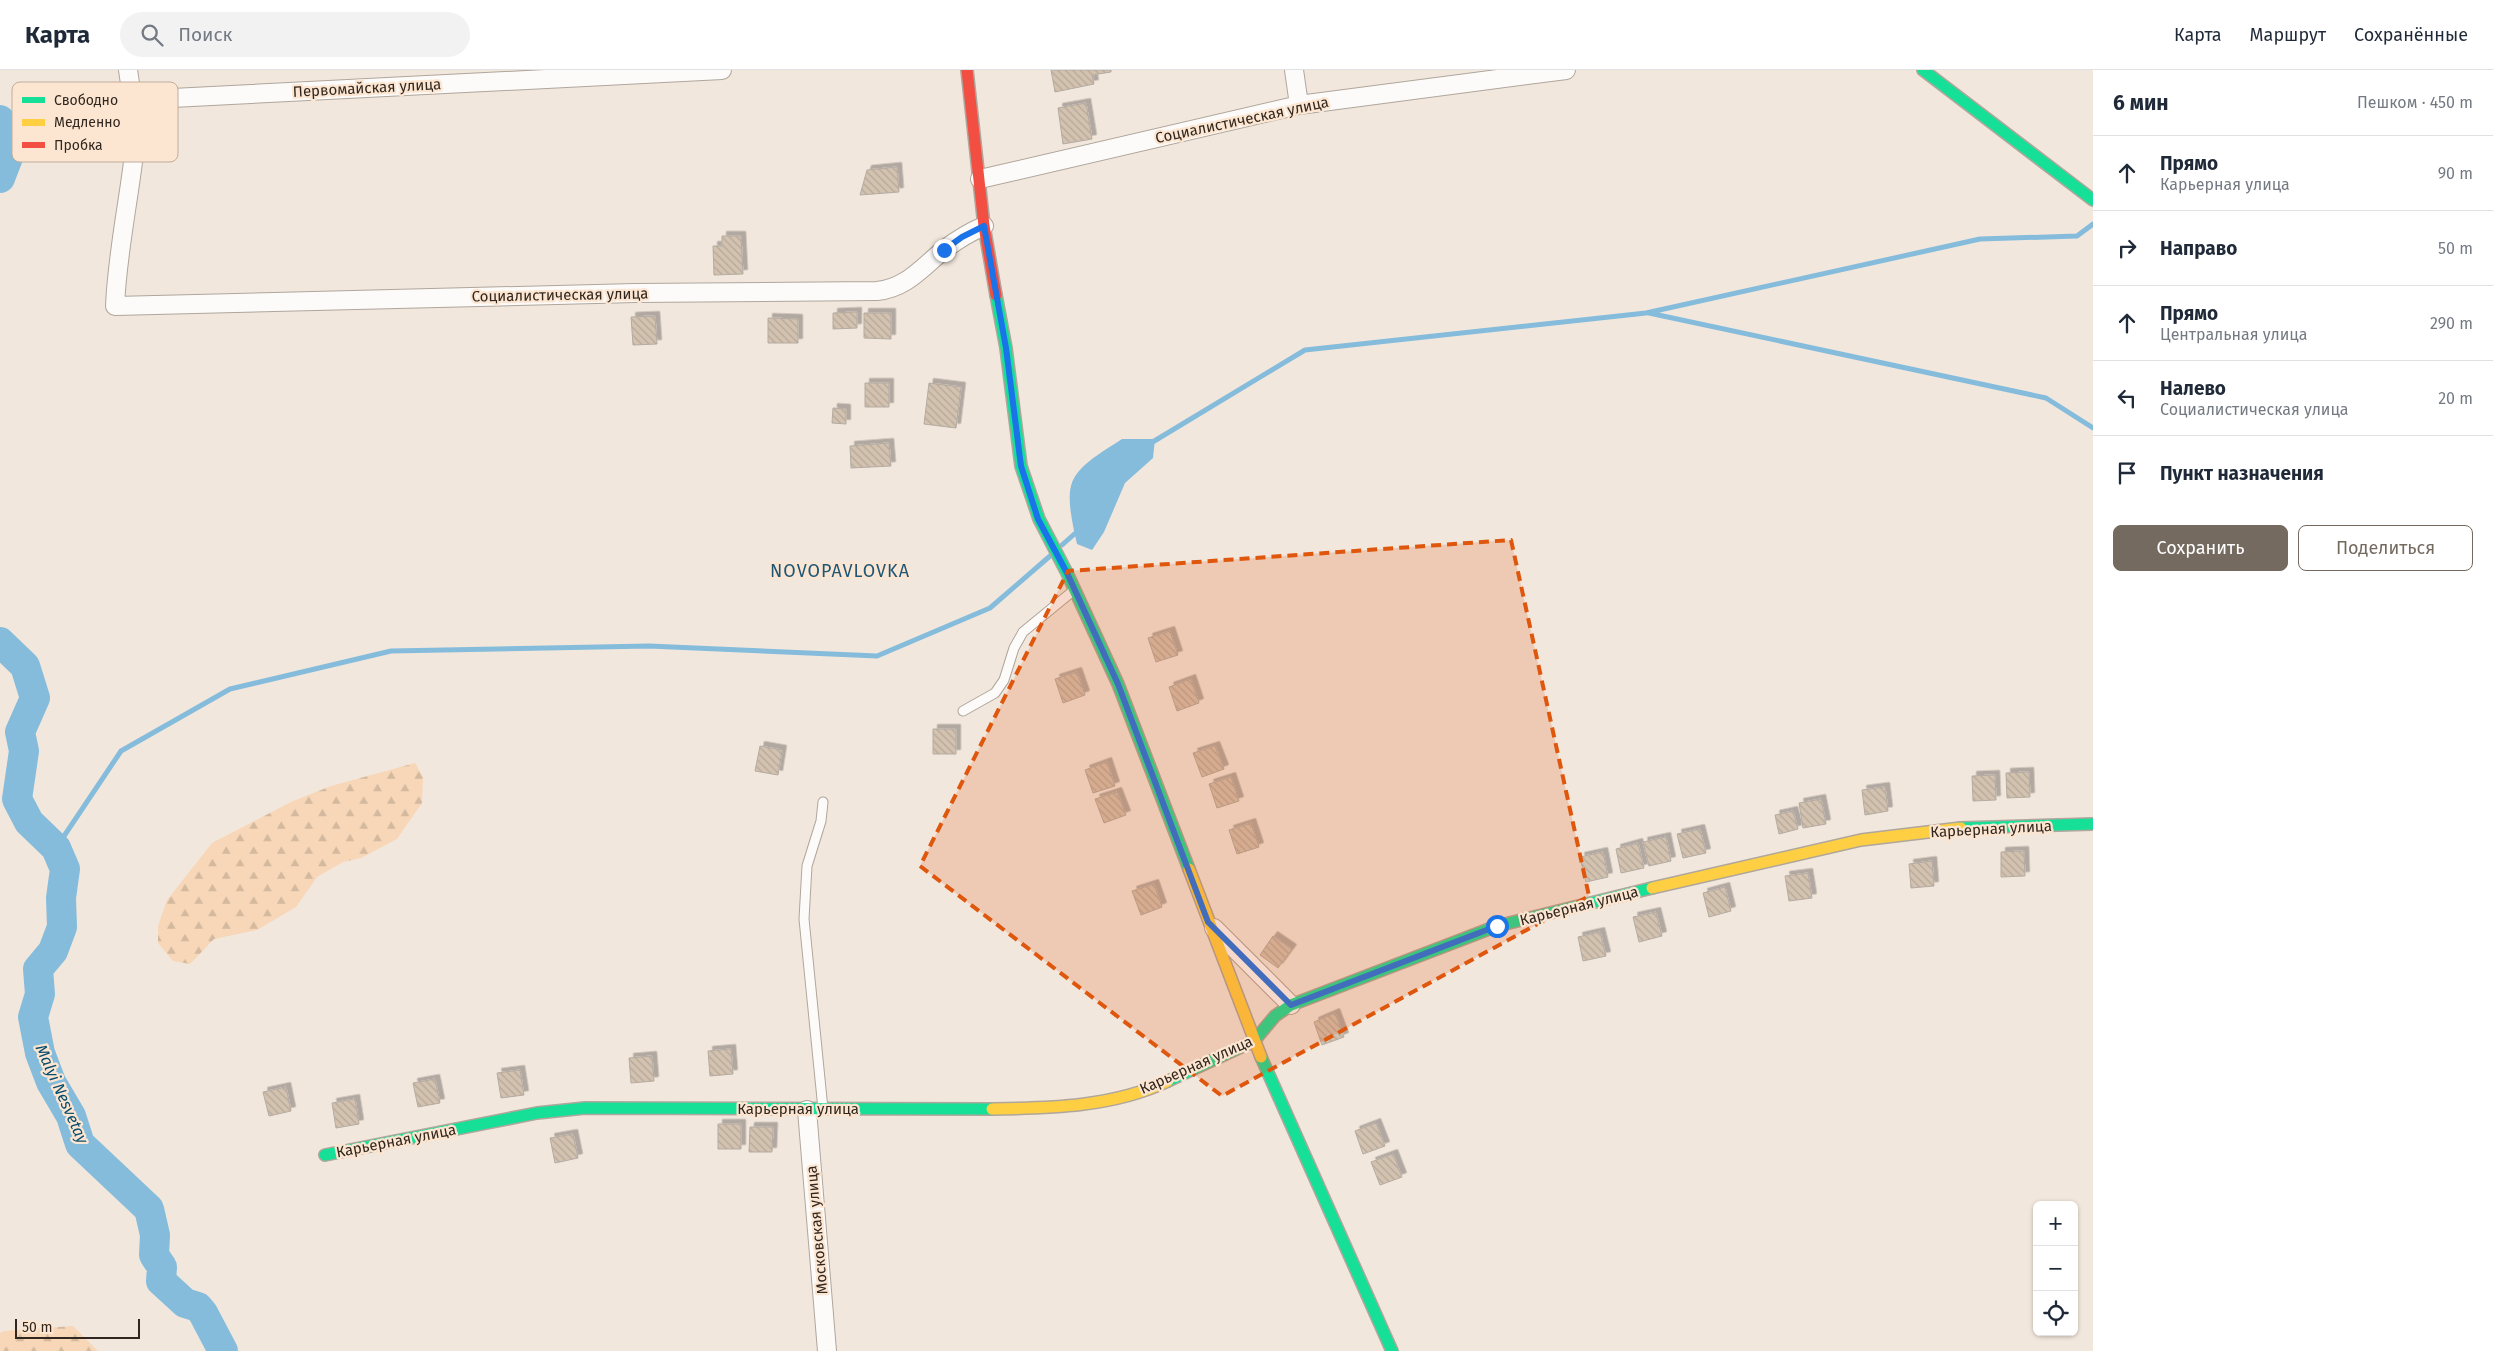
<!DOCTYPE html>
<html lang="ru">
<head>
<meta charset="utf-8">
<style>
  body { margin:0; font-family:"Fira Sans",sans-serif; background:#f2f2f3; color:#1f2937 }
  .controls { position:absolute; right:15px; bottom:15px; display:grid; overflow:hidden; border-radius:8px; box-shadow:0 1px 4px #0004 }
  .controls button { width:45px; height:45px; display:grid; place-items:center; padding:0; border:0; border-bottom:1px solid #e0e1e3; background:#fff; color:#1f2937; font:25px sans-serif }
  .scale { position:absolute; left:15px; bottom:12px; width:125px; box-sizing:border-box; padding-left:5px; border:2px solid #31271e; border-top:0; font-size:14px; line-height:18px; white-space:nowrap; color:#31271e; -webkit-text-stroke:4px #fce6d2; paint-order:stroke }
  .stop { position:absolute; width:15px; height:15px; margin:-11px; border:4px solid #1a73e8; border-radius:50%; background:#fff }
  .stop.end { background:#1a73e8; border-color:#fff; box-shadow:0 1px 5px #0008 }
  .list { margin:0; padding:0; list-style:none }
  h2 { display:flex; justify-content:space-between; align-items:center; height:65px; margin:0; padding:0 20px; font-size:21px }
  h2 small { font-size:16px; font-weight:400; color:#747a83 }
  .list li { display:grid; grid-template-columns:32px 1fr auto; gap:15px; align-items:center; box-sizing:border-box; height:75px; padding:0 20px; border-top:1px solid #e0e1e3 }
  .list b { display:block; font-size:19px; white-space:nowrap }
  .list p { margin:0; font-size:16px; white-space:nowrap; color:#747a83 }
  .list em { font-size:16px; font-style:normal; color:#747a83 }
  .actions { display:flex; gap:10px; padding:15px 20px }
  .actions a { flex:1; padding:11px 0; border:1px solid #756a60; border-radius:8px; text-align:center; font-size:18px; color:#756a60 }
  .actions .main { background:#756a60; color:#fff }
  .icon { flex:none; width:28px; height:28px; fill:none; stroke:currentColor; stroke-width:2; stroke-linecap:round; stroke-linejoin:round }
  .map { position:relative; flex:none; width:2093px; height:1281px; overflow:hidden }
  header { display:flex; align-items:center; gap:30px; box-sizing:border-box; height:70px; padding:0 25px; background:#fff; border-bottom:1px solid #e0e1e3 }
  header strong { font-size:24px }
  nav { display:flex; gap:28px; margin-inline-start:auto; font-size:18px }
  .search { width:350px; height:45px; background:#f2f2f3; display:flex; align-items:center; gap:12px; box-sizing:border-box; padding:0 18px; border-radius:28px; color:#747a83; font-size:19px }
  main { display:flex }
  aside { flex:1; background:#fff }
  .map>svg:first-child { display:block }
  .forest { fill:url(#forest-firs) }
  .water { fill:#85bcdc }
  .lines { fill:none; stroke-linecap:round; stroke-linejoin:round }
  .stream { stroke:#85bcdc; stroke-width:5 }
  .river { stroke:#85bcdc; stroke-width:30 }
  .building { fill:url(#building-back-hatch); stroke:#b4aba2; filter:url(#shadow) }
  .lane-casing { stroke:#afa69c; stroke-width:11 }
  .street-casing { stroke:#afa69c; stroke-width:20 }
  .fast-casing { stroke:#afa69c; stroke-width:14 }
  .slow-casing { stroke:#afa69c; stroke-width:14 }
  .jam-casing { stroke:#afa69c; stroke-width:14 }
  .lane { stroke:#fdfbfa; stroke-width:9 }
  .street { stroke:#fdfbfa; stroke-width:18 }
  .fast { stroke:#16e098; stroke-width:11 }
  .slow { stroke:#ffcf43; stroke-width:11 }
  .jam { stroke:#f24e42; stroke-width:11 }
  .route { stroke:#1a73e8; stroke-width:6 }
  .marked { fill:#df560d; fill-opacity:0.2; stroke:#df560d; stroke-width:4; stroke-dasharray:10 6; stroke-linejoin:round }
  .labels { text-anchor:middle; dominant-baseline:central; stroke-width:4.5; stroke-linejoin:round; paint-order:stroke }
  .street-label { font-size:15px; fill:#31271e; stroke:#fce6d2 }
  .water-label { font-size:16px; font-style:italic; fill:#074d6e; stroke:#fce6d2 }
  .quarter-label { font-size:18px; letter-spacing:1px; fill:#1c5778; stroke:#fce6d2 }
  .key { fill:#fce6d2; stroke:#bfad9c; stroke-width:1 }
  .key-label { font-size:14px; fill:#31271e }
</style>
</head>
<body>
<header>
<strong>Карта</strong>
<div class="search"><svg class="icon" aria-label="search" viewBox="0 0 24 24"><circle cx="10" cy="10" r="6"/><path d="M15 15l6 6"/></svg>Поиск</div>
<nav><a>Карта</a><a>Маршрут</a><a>Сохранённые</a></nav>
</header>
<main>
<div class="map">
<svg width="2093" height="1281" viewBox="0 0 2093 1281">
  <defs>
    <pattern id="forest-firs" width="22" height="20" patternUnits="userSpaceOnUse" patternTransform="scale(1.25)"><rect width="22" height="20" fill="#f7d7b8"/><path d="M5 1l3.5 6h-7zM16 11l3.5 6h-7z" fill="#d4b99e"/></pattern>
    <pattern id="building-back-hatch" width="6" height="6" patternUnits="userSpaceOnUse" patternTransform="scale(1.25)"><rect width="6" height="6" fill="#d3c2b0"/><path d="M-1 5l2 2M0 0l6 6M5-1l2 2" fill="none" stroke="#b6a797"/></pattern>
    <filter id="shadow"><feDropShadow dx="4.5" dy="-4.5" stdDeviation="0" flood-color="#0004"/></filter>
  </defs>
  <rect width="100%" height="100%" fill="#f2e7dc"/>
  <path class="forest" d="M415,693L423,707L422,733L397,769L361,788L343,792L317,807L296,837L257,860L214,869L190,894L173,891L158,873V856L167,830L212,773L293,731L331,716Z
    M73,1256L98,1281H0V1263L4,1261Z"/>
  <path class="water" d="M1122,369H1155L1153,388L1125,413L1104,462L1092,480L1077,474C1062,408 1067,404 1122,369Z"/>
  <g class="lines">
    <path class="stream" d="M1649,243L2046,328L2093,358
      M1151,373L1305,280L1646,243L1980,169L2077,166L2093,154
      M1062,475L1080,459
      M56,778L121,681L230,619L391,581L649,576L877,586L990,538L1050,486"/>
    <path class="river" d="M0,50L10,82L0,108
      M0,572L25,596L35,628L20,662L24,681L17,729L29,752L56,778L65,799L61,828L62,857L53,881L38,899L40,924L33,947L40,983L51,1012L71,1046L80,1074L149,1139L155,1165L154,1185L162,1197L161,1211L185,1233L198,1237L203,1243L223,1281"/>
  </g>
  <path class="building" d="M1051,0H1111V2L1092,5L1094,14L1055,22Z
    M1086,33L1092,69L1063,74L1058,38Z
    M897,97L899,122L860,125L867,100Z
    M722,166H741L743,204L714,205L713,176H722Z
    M857,242V258L833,259V243Z
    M864,243H891V269L864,268Z
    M655,246L657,274L633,275L631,247Z
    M768,248L798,249V273H768Z
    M865,313H889V337H865Z
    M929,313L961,317L956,358L924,354Z
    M833,338L846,339V354L832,353Z
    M889,373L891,396L851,398L850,376Z
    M1170,561L1178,585L1156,592L1148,568Z
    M1077,602L1085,625L1063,633L1055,609Z
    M1191,609L1199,633L1177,641L1169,617Z
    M933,659H956V684H933Z
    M760,676L782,680L778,705L755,701Z
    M1215,676L1224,699L1202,707L1193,683Z
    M1107,692L1115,716L1093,723L1085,700Z
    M2029,702L2030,727L2007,728L2006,703Z
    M1995,705L1996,730L1973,731L1972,706Z
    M1231,707L1239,731L1217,738L1209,714Z
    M1885,717L1888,741L1865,745L1862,720Z
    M1117,722L1126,745L1104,753L1095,729Z
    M1821,729L1826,754L1803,758L1799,733Z
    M1793,741L1798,759L1779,764L1775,745Z
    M1251,753L1259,777L1237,784L1229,760Z
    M1700,759L1706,783L1683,788L1677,764Z
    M1666,767L1671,791L1649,796L1643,772Z
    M1638,773L1644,798L1621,803L1616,779Z
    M2024,781L2025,806L2001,807V782Z
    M1603,782L1608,807L1586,812L1580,787Z
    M1932,791L1934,816L1911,818L1909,794Z
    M1808,803L1812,828L1789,831L1785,806Z
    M1154,814L1162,837L1141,845L1132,821Z
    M1725,817L1731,841L1709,847L1703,823Z
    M1656,842L1662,866L1639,872L1633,847Z
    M1600,862L1606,886L1583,891L1578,867Z
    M1273,866L1292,879L1278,898L1260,885Z
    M1335,943L1344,967L1322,975L1314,952Z
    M731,979L733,1004L710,1006L708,981Z
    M652,986L654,1011L631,1013L629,988Z
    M520,1000L524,1025L501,1028L497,1003Z
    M435,1009L440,1033L418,1037L413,1013Z
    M286,1017L291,1041L269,1046L263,1022Z
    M355,1029L359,1054L336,1058L332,1033Z
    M1376,1053L1385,1076L1363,1084L1355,1061Z
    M718,1054H741V1079H718Z
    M750,1057H773L772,1082H749Z
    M573,1064L578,1088L555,1093L550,1068Z
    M1393,1084L1402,1107L1380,1115L1371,1092Z"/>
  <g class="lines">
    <defs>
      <path id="lane" d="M963,641L995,623L1004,610L1014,578L1023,562L1073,521
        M823,1039L804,849L807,796L821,751L823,732"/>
      <path id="street" d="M128,0C133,30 136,62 133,92C127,140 117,187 115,236L635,223L877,221C907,218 922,197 945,179C957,170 970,162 984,156
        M1294,0L1299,35
        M133,30L722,0
        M980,109L1299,35L1566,0
        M1214,858L1291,935
        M807,1040L827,1281"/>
      <path id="fast" d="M1923,0L2093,130
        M996,225L1006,278L1021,396L1039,449L1067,503L1118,614L1189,799
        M1961,758L2093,754
        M1261,987L1392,1281
        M1168,1011L1254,971L1275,946L1291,935L1497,856L1652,818
        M325,1085L537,1043L585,1038L992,1039"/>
      <path id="slow" d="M1189,799L1261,987
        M1652,818L1861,770L1961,758
        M992,1039C1051,1038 1113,1037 1168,1011"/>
      <path id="jam" d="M967,0L984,156L996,225"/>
    </defs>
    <use href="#lane" class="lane-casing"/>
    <use href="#street" class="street-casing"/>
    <use href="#fast" class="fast-casing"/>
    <use href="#slow" class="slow-casing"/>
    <use href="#jam" class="jam-casing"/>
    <use href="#lane" class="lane"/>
    <use href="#street" class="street"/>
    <use href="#fast" class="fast"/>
    <use href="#slow" class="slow"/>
    <use href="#jam" class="jam"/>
  </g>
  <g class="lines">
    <path class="route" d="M944,180L962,167L984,156L1006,278L1021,396L1038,449L1067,503L1118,614L1208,852L1291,935L1497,856"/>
  </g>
  <path class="marked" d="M1511,470L1589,826L1222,1026L920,796L1068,501Z"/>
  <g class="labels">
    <g class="street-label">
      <text transform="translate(367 18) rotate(-3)">Первомайская улица</text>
      <text transform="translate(1242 50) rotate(-12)">Социалистическая улица</text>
      <text transform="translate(560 225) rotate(-1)">Социалистическая улица</text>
      <text transform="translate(1991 759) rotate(-3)">Карьерная улица</text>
      <text transform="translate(1579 836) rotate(-14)">Карьерная улица</text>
      <text transform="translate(1196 995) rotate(-24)">Карьерная улица</text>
      <text x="798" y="1039">Карьерная улица</text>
      <text transform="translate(396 1071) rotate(-11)">Карьерная улица</text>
      <text transform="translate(817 1160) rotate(-95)">Московская улица</text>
    </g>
    <g class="water-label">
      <text transform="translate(62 1024) rotate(66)">Malyi Nesvetay</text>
    </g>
    <g class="quarter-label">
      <text x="840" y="501">NOVOPAVLOVKA</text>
    </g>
  </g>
  <rect x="12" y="12" width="166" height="80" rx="8" class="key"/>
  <rect x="22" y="27" width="23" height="6" fill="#16e098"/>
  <rect x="22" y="49" width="23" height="7" fill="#ffcf43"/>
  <rect x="22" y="72" width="23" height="6" fill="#f24e42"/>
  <g class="key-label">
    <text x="54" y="35">Свободно</text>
    <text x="54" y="57">Медленно</text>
    <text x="54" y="80">Пробка</text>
  </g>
</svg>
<div class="controls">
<button>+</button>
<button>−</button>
<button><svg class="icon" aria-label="locate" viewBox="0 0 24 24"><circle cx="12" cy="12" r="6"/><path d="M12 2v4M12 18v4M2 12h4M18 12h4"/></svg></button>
</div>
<div class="scale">50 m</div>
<div class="stop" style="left:1497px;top:856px"></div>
<div class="stop end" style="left:944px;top:180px"></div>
</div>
<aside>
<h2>6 мин<small>Пешком · 450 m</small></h2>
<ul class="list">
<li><svg class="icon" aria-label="ahead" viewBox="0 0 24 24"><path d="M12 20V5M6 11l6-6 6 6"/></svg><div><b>Прямо</b><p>Карьерная улица</p></div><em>90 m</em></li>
<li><svg class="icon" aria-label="right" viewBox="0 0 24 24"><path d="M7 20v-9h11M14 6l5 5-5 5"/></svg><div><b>Направо</b></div><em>50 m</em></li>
<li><svg class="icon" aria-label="ahead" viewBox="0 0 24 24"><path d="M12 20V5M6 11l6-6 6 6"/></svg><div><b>Прямо</b><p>Центральная улица</p></div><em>290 m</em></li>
<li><svg class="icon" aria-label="left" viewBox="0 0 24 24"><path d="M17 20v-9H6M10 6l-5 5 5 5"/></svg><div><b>Налево</b><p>Социалистическая улица</p></div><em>20 m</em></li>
<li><svg class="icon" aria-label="arrive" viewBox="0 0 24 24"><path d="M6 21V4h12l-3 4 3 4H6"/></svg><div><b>Пункт назначения</b></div></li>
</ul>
<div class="actions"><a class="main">Сохранить</a><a>Поделиться</a></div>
</aside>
</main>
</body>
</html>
